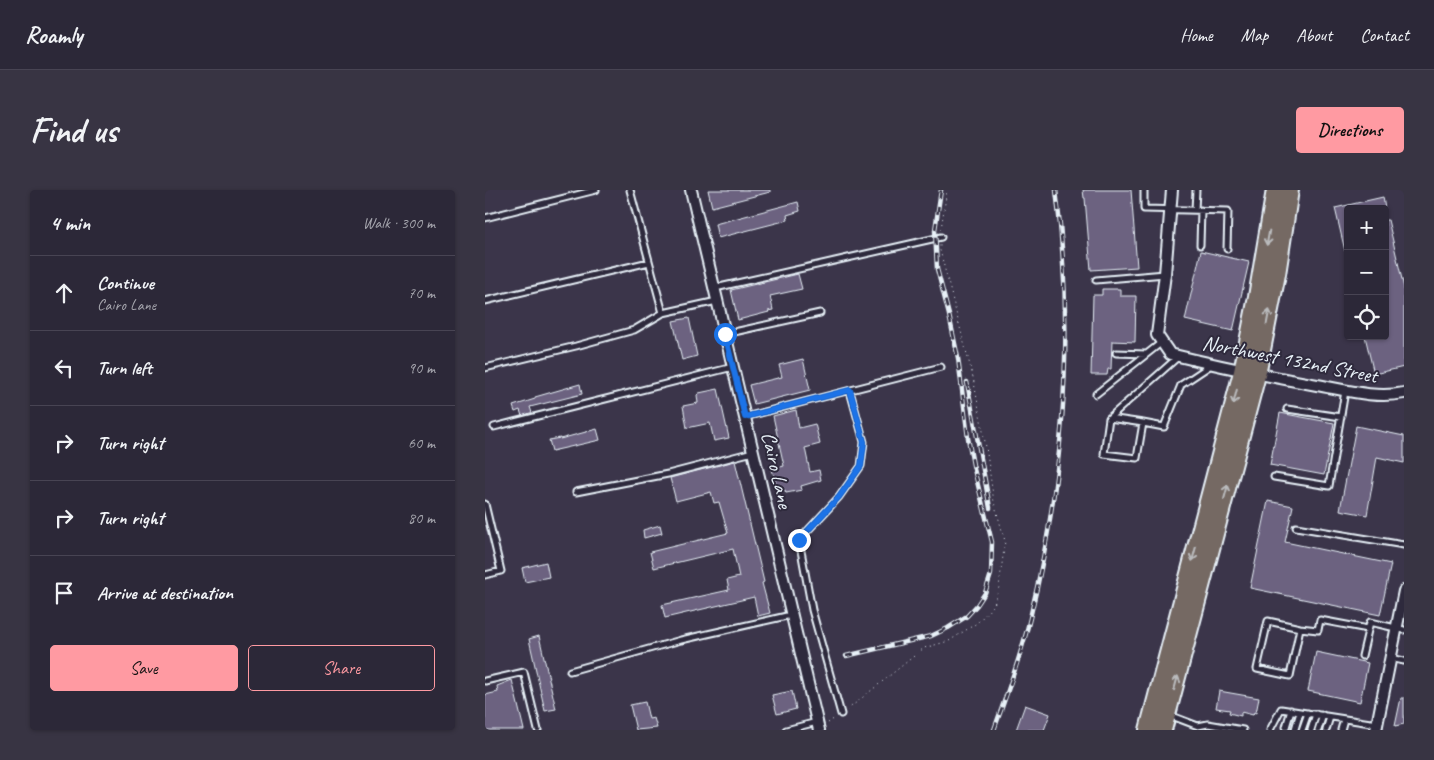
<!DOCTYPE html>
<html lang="en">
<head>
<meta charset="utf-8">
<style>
  body { margin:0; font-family:Caveat,sans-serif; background:#383443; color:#f1f3f6 }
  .controls { position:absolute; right:15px; top:15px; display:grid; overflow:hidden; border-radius:5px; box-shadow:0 1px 4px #0004 }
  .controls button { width:45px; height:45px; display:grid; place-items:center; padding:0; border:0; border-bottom:1px solid #484453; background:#2c2838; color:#f1f3f6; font:25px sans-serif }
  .stop { position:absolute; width:15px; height:15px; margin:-11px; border:4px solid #1a73e8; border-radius:50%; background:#fff }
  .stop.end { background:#1a73e8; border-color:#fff; box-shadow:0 1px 5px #0008 }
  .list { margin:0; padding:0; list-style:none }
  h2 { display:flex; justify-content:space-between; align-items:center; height:65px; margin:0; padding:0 20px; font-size:21px }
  h2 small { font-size:16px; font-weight:400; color:#a6a6ae }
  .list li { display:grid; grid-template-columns:32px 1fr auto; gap:15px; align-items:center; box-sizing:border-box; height:75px; padding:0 20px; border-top:1px solid #484453 }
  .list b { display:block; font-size:19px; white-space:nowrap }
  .list p { margin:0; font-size:16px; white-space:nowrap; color:#a6a6ae }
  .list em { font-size:16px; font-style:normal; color:#a6a6ae }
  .actions { display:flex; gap:10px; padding:15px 20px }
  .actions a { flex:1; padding:11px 0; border:1px solid #ff9aa2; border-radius:5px; text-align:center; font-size:18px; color:#ff9aa2 }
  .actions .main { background:#ff9aa2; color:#111 }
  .icon { flex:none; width:28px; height:28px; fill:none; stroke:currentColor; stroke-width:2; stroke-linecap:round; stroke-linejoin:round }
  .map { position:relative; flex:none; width:919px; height:540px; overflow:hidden; border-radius:5px }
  header { display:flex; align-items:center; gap:30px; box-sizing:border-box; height:70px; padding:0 25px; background:#2c2838; border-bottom:1px solid #484453 }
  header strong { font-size:24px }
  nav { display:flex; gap:28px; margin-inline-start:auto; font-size:18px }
  .intro { display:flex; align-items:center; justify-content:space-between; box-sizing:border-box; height:120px; padding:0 30px }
  h1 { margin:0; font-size:35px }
  .button { padding:12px 22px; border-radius:5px; background:#ff9aa2; color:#111; font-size:18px; font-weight:700 }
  main { display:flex; gap:30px; padding:0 30px }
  aside { flex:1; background:#2c2838; border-radius:5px; box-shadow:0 1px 4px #0004 }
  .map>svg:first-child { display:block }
  .building { fill:#6c6280; stroke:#e8f1f8 }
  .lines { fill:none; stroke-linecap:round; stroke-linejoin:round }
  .service-casing { stroke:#e8f1f8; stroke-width:9 }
  .minor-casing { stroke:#e8f1f8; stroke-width:14 }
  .primary-casing { stroke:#e8f1f8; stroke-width:20 }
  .path { stroke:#e8f1f8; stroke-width:1; stroke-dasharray:1 4; stroke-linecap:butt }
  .service { stroke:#2f2a3d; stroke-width:5 }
  .minor { stroke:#2f2a3d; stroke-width:10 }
  .primary { stroke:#756964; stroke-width:16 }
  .rail-casing { stroke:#e8f1f8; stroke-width:4.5 }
  .rail { stroke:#2f2a3d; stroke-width:2.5; stroke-dasharray:8; stroke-linecap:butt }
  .oneway { stroke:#babbbd }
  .route { stroke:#1a73e8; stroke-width:6 }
  .labels { text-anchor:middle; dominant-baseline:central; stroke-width:4; stroke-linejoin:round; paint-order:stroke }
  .street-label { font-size:21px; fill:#e8f1f8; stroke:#2f2a3d }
</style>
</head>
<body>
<header>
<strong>Roamly</strong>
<nav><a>Home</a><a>Map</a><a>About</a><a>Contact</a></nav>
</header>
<div class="intro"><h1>Find us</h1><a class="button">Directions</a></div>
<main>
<aside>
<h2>4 min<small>Walk · 300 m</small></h2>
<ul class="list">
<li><svg class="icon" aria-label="ahead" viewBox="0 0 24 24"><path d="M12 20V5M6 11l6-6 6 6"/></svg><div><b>Continue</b><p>Cairo Lane</p></div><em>70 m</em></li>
<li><svg class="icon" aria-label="left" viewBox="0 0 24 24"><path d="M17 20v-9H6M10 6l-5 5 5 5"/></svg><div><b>Turn left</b></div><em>90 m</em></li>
<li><svg class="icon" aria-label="right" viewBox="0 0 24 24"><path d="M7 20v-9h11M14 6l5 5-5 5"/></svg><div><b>Turn right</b></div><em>60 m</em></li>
<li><svg class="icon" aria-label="right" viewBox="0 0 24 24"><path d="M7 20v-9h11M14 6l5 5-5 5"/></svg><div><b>Turn right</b></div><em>80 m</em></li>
<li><svg class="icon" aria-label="arrive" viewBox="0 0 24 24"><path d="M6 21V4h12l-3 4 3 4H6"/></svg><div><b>Arrive at destination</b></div></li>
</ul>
<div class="actions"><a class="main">Save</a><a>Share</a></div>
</aside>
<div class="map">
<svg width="919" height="540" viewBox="0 0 919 540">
  <rect width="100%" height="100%" fill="#3b354a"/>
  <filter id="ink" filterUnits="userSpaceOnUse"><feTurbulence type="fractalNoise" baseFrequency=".02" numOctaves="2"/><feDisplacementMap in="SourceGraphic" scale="10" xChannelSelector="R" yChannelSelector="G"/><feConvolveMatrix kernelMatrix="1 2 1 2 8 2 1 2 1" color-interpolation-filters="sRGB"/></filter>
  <g filter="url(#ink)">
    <path class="building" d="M223,0H285V2L227,17Z
      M598,0H646L652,77L606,80L600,8H599Z
      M898,7L900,19H863V60L860,61L850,18Z
      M313,12L315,21L302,25L303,30L233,48L230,34Z
      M900,30H903L919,98V177L889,184L880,146H900Z
      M716,61L764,72L748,141L700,130Z
      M313,84L317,99L285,106L288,120L283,121L284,122L253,130L246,100Z
      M617,99H635V106H651L650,152L627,151L626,179H623L622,185H606L608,105H617Z
      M204,128L212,166L197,170L188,131Z
      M318,169L325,200L269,214L264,195L297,187L294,175Z
      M95,194L97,204L45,217L47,223H45L37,226L35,220L30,222L28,216L50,209V207Z
      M233,199L244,248L229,251L225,233L202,238L198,216L213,213L212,205L214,203Z
      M311,220L314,238L330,234L335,254L320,258L325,282L334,280L336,290L316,296L317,300L301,303L300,300L293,302L287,279L299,276L288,226Z
      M795,223L849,233L839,285L785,275Z
      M871,236L919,246V273L892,267L882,325L855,320Z
      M112,239L115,250L67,261L64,250L75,248V249Z
      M250,271L279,392L277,393L285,423L273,426L269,407L180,428L177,415L244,400L242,390L254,387L248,359L169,378L165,362L243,343L234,312L229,313L226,302L191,311L185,288Z
      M783,311L808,316L800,352L906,374L895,425L765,398Z
      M175,335L177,343L159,348L158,340Z
      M61,372L64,387L40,392L37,378Z
      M54,446L71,519L60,521L44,449Z
      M831,462L883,473L875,512L823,501Z
      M27,490L39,540H0V505L13,502L12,496Z
      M307,501L311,519L292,524L287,505Z
      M734,501L774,508L771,523L769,522L768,525L756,522V526L744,523L745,520L731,518Z
      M916,508H919V534L910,536Z
      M160,512L164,529L169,528L172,538L151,540L145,515Z
      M540,515L565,524L559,540H531Z"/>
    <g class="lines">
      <defs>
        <path id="service" d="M145,0L178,123L232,111
          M659,0V19L743,21L742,59
          M710,20L711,0
          M0,28L111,0
          M715,55L716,20
          M611,90L680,84
          M230,98L456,47
          M0,111L164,72
          M240,144L335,123
          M631,163L661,164
          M0,178L91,156L149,140L178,123
          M611,204L677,152
          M802,219L856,227
          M260,227L456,177
          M624,228L658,233L652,268L619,264L624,228L693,167
          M658,233L679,237L696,195L726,175
          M9,237L248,177
          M789,287L844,296L860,201
          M91,302L183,284L268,262
          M0,314L16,381L0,385
          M811,337L919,355
          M815,438L805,486L772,479L783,431L815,438L833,440L835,430L883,439
          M877,466L885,432L919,440
          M905,468L919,471
          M85,481L196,450L306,425
          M0,491L39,482L53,540
          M356,524L327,420L314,350L354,307L376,276L379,252L365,201
          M684,525L713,536L723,534L758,540
          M801,537L806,520
          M810,539L815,522
          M301,540L332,532
          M785,540L796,519L892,534
          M817,540L823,523
          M826,540L831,524
          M833,540L838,525
          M841,540L845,527
          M856,540L859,529"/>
        <path id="minor" d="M206,0L334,540
          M687,0L680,84L672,145L685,164C734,176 782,186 832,195C860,200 891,209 919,203
          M891,540L919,401"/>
        <path id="primary" d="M663,540L757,182L772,107L790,0
          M678,540L772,185L792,84L805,0"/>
      </defs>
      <use href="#service" class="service-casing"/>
      <use href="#minor" class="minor-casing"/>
      <use href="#primary" class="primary-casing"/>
      <path class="path" d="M456,39L462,0
        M362,520L439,458L464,451L492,433L509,415L514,397L520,351L509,312L501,257L488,187L462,88L455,60V53
        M343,533L350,528"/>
      <use href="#service" class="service"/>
      <use href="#minor" class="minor"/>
      <use href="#primary" class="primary"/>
      <defs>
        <path id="rail" d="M482,192L505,318
          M361,466L446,446L463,438L482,426L492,415L500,403L506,384L507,352L488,275L483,248L473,168L464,125L452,79L450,40L456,0
          M509,540C522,503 536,466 545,428C579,288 590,143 571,0"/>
      </defs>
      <use href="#rail" class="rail-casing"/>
      <use href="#rail" class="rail"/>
    </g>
    <defs><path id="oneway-shaft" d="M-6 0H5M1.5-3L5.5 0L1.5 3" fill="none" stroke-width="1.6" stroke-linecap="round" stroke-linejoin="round" transform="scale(1.25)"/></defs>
    <g class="oneway">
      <use href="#oneway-shaft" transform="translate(783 48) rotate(100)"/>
      <use href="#oneway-shaft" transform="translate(783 127) rotate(-79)"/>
      <use href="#oneway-shaft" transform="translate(750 207) rotate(104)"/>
      <use href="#oneway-shaft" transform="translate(741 302) rotate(-75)"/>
      <use href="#oneway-shaft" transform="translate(709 364) rotate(105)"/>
      <use href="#oneway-shaft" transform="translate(691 493) rotate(-75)"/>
    </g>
  </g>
  <g class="lines" filter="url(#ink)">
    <path class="route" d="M240,144L260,227L365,200L379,252L376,276L354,307L314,350"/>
  </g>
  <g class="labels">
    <g class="street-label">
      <text transform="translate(805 169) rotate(11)">Northwest 132nd Street</text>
      <text transform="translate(292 280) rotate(77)">Cairo Lane</text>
    </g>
  </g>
</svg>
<div class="controls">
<button>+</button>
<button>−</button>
<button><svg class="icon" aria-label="locate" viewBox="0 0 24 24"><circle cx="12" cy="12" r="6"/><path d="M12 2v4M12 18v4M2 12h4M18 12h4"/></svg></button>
</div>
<div class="stop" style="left:240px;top:144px"></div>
<div class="stop end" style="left:314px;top:350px"></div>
</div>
</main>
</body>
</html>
